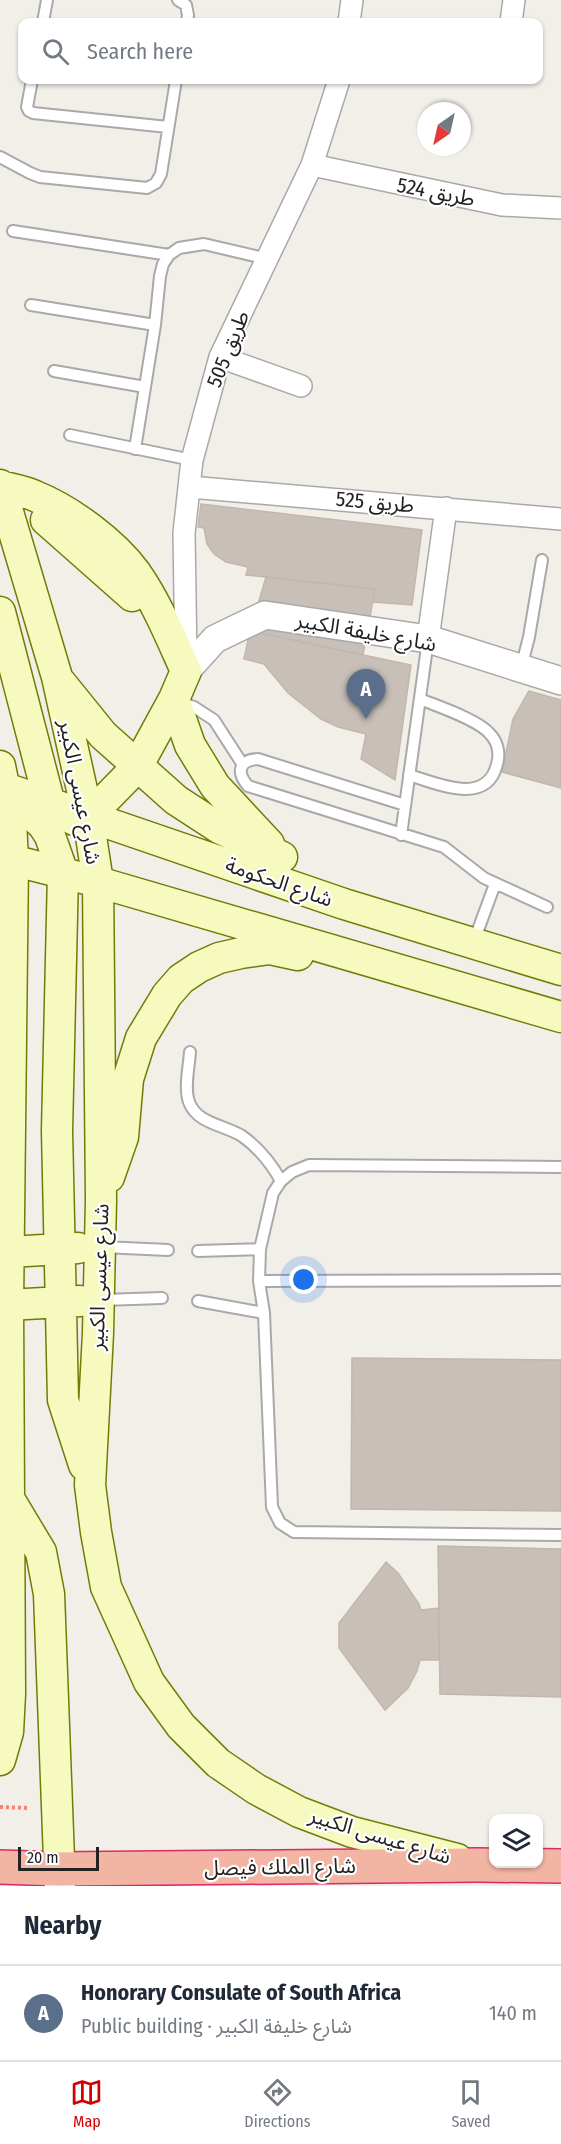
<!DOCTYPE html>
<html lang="en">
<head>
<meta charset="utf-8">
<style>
  body { margin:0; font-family:"Fira Sans Condensed","Noto Sans Arabic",sans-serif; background:#f6f6f7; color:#1f2937 }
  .controls { position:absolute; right:18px; bottom:18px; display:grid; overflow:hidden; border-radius:12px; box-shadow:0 2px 4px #0004 }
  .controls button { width:54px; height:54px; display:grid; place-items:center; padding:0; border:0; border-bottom:2px solid #e0e1e3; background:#fff; color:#1f2937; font:30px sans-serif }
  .compass { position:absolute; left:417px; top:102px; width:54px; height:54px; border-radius:50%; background:#fff; box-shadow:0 2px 4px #0004; rotate:214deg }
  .scale { position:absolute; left:18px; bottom:15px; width:81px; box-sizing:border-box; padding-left:6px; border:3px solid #222; border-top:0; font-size:16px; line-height:21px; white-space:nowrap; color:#222; -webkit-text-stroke:4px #fff; paint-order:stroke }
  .you { position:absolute; left:304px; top:1280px; width:21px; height:21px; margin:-15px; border:4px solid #fff; border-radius:50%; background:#1a73e8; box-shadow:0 0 0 9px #1a73e833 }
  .badge { display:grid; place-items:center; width:39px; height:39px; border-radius:50%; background:#d40000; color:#fff; font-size:20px; font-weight:700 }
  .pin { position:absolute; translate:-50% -50px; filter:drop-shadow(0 2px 3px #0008) }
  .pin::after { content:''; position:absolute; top:32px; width:21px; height:18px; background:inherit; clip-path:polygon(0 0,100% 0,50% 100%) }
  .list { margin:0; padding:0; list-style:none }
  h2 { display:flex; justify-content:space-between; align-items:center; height:78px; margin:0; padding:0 24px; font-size:26px }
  h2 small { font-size:20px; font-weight:400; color:#747a83 }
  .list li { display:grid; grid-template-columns:39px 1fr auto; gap:18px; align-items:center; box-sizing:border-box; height:96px; padding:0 24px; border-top:2px solid #e0e1e3 }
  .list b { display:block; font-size:22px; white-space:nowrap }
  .list p { margin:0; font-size:20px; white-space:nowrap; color:#747a83 }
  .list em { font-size:20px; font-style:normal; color:#747a83 }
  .icon { flex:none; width:33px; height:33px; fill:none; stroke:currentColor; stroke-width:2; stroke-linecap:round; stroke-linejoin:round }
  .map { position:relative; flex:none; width:561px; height:1886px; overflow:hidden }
  .search { position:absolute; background:#fff; box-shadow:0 2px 4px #0004; left:18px; right:18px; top:18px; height:66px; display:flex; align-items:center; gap:15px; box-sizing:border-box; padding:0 21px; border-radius:12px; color:#747a83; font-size:22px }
  .sheet { height:174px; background:#fff }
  nav { display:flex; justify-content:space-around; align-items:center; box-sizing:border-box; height:84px; border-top:2px solid #e0e1e3; background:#fff; font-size:16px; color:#747a83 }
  nav a { display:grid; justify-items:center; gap:3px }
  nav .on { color:#d40000 }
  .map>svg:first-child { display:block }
  .building { fill:#c7bfb8; stroke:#c4b6ab; stroke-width:1.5 }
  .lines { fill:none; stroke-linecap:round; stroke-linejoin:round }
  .service-casing { stroke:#a9a9a9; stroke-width:14 }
  .minor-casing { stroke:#a9a9a9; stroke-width:24 }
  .tertiary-casing { stroke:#a9a9a9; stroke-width:30 }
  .secondary-casing { stroke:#707d05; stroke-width:33 }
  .trunk-casing { stroke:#dc2a67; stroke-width:36 }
  .path { stroke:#fa8072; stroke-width:4; stroke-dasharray:3 3; stroke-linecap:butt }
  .service { stroke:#fff; stroke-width:10 }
  .minor { stroke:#fff; stroke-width:21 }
  .tertiary { stroke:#fff; stroke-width:27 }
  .secondary { stroke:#f7fabf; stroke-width:30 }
  .trunk { stroke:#f2b4a3; stroke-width:33 }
  .labels { text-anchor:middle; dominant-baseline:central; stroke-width:4.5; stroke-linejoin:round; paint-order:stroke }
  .street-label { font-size:21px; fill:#222; stroke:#fff }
</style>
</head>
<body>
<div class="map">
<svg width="561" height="1886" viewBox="0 0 561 1886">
  <rect width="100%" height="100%" fill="#f2efe9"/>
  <path class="building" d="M201,504L422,530L412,605L373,602L375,589L246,575L248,567L226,562L214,554L207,544L204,528L198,527Z
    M266,577L375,589L363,655L250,631Z
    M250,631L411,665L395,780L361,759L366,734L338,727L321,719L288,693L264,664L244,659Z
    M529,691L561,700V788L502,772L513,719Z
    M352,1358L561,1360V1511L351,1509Z
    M438,1546L561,1549V1697L440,1694Z
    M386,1562L398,1573L419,1604L421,1610L439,1608V1660H420L417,1671L408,1688L385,1710L339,1648V1623Z"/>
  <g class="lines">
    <defs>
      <path id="service" d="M178,0L186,5L188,15L187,22
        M43,22L47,0
        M32,80L27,107L29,111L33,113L168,127
        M0,157L30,173L40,177L147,188L156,183L161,174L176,80
        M13,231L169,255
        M31,305L155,325
        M54,371L145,387
        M70,435L192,460
        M135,449L155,325L160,276L163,264L169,255L179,248L204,244L268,259
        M521,668L529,637L542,560
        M180,702L194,707L214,720L243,765
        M409,775C436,783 487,807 497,764C500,754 498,742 490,734C479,720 437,706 420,699
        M405,805L258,759C239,760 236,772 248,786L444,847L484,878L547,907
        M401,835L428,640
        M474,941L495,884
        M190,1052C189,1067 184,1088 189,1102C197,1124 225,1125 242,1136C259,1148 271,1163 281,1181
        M561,1167L309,1165L292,1172L281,1181L273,1193L260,1249L259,1281L264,1313L272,1507L280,1523L294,1532L561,1535
        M103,1247L168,1250
        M198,1251L260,1249
        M259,1281L561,1280
        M102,1300L162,1298
        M198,1301L264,1313"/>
      <path id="minor" d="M349,22L352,0
        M511,22L514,0
        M312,165L502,205L561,208
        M220,357L301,386
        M190,487L561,519
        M428,639L446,508
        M186,661L184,533L192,460L220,357L312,165L339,80"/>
      <path id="tertiary" d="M186,671L215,639L265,615L428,639L561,681"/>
      <path id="secondary" d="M0,485L57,677L88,817L98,882L101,1200L98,1333L90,1485L96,1532L106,1587L149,1682L181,1726L218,1763L256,1789L299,1812L352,1832L457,1859
        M0,486C12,489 25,491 35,496C70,510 114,543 136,573C157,603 171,638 186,671L174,699L137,767L88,817L74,820
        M46,520L132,596
        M0,612L53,816
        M61,683L103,735L176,800L219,828L282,857
        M174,699L190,745L215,786L269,844
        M0,766L11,821L13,860L8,1305L10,1694L8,1732L0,1760
        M4,788L43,825L50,836L63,873L57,1131L63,1400L84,1465
        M11,790L344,904L561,970
        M0,857L98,882L561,1017
        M109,1177L123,1137L128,1079L141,1038L167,995L181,979L199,967L219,958L241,953L270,949L298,955
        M9,1252L78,1248
        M8,1305L80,1301
        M8,1497L41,1552L49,1594L60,1886"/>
      <path id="trunk" d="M0,1867L59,1869L477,1865L561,1866"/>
    </defs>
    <use href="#service" class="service-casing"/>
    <use href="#minor" class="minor-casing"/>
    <use href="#tertiary" class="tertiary-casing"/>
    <use href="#secondary" class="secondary-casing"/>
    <use href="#trunk" class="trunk-casing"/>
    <path class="path" d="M0,1807L29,1808"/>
    <use href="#service" class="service"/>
    <use href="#minor" class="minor"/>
    <use href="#tertiary" class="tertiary"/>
    <use href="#secondary" class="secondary"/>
    <use href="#trunk" class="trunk"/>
  </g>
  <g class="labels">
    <g class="street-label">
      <text transform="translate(436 192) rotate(11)">طريق 524</text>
      <text transform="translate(228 349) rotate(-68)">طريق 505</text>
      <text transform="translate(375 502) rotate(5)">طريق 525</text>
      <text transform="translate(366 632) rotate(10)">شارع خليفة الكبير</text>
      <text transform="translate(80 792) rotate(79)">شارع عيسى الكبير</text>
      <text transform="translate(279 882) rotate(19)">شارع الحكومة</text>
      <text transform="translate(99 1277) rotate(-88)">شارع عيسى الكبير</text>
      <text transform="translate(380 1836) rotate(17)">شارع عيسى الكبير</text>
      <text transform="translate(280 1867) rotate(-1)">شارع الملك فيصل</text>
    </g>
  </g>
</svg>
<div class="controls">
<button><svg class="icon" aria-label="layers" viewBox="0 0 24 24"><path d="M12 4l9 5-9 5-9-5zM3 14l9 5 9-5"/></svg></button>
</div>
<svg class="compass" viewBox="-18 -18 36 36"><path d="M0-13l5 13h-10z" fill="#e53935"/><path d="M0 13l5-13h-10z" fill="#747a83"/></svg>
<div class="scale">20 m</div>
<div class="you"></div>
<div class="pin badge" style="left:366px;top:719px;background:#5c6f8a">A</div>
<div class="search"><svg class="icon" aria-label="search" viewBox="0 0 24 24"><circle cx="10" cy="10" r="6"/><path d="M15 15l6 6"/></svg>Search here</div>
</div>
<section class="sheet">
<h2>Nearby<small></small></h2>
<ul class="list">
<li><span class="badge" style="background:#5c6f8a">A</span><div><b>Honorary Consulate of South Africa</b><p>Public building · شارع خليفة الكبير</p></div><em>140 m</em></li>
</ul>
</section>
<nav>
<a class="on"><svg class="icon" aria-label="map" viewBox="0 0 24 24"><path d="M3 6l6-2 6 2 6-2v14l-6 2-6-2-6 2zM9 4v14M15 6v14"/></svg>Map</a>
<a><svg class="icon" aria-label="directions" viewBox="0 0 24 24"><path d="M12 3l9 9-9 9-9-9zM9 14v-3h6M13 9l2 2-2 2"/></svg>Directions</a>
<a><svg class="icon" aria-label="saved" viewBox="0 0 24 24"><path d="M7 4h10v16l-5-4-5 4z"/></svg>Saved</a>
</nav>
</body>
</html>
